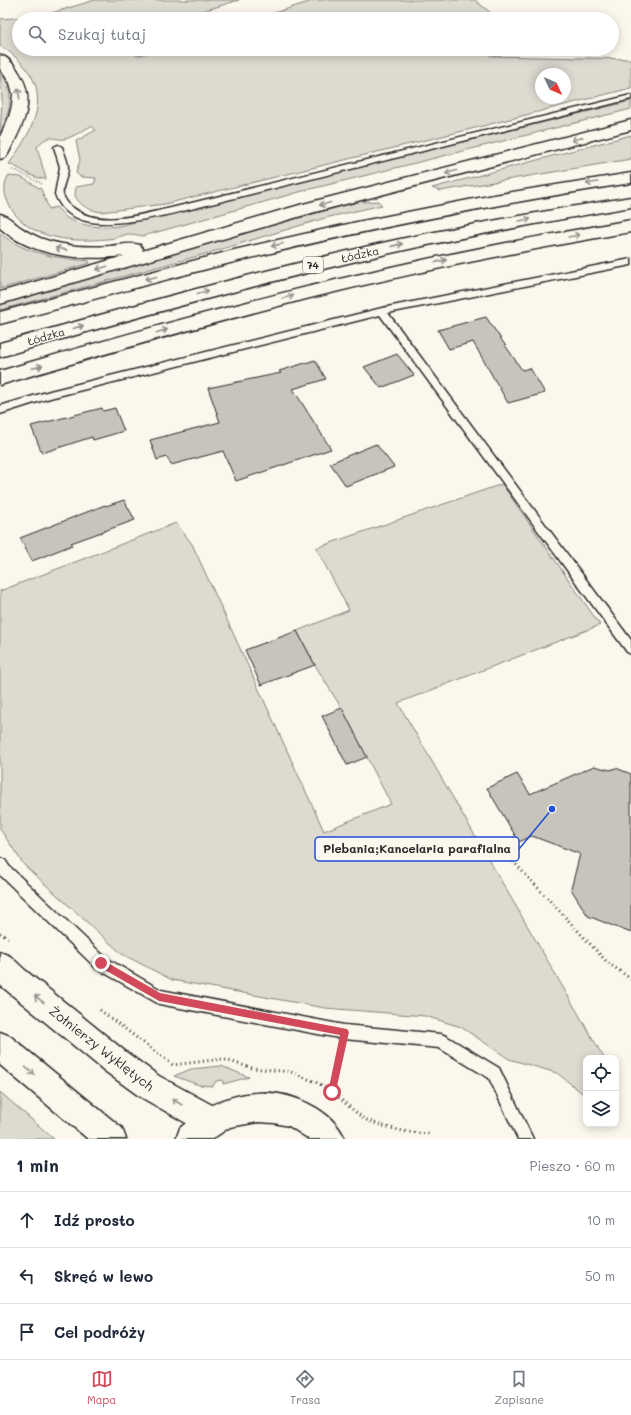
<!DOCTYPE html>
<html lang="pl">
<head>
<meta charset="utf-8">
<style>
  body { margin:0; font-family:Mali,sans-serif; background:#f2f2f3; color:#1f2937 }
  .controls { position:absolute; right:12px; bottom:12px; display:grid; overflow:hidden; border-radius:8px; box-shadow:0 2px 10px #0003 }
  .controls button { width:36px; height:36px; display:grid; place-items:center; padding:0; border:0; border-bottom:1px solid #e0e1e3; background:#fff; color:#1f2937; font:20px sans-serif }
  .compass { position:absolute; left:535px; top:68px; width:36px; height:36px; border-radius:50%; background:#fff; box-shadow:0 2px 10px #0003; rotate:134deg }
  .stop { position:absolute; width:12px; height:12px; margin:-9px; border:3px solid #d1495b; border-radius:50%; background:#fff }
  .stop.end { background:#d1495b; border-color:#fff; box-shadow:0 1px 4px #0008 }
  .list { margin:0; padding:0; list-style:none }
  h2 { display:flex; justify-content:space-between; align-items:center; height:52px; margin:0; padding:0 16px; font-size:17px }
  h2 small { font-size:13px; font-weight:400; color:#747a83 }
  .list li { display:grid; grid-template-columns:26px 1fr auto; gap:12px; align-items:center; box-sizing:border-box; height:56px; padding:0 16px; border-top:1px solid #e0e1e3 }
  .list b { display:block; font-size:15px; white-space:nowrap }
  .list em { font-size:13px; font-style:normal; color:#747a83 }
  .icon { flex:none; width:22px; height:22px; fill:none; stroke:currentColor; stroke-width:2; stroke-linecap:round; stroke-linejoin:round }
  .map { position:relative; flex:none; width:631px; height:1139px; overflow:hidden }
  .search { position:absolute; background:#fff; box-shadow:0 2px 10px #0003; left:12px; right:12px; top:12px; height:44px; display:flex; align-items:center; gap:10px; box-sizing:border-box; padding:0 14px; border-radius:22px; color:#747a83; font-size:15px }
  .sheet { height:220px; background:#fff }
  nav { display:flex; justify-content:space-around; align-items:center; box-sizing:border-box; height:56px; border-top:1px solid #e0e1e3; background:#fff; font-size:11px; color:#747a83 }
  nav a { display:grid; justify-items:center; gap:2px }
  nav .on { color:#d1495b }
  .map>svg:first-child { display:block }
  .green { fill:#dddad0; stroke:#84827e; fill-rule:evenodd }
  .building { fill:#c7c4bc; stroke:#2b2b2b }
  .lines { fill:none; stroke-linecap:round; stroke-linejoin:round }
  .service-casing { stroke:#2b2b2b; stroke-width:3 }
  .tertiary-casing { stroke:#2b2b2b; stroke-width:3 }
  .primary-casing { stroke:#2b2b2b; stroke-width:3 }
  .path-far1 { stroke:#2b2b2b; stroke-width:2; stroke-dasharray:0.5 2; stroke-linecap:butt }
  .path { stroke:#2b2b2b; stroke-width:3; stroke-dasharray:1 3.5; stroke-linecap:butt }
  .service { fill:#fbf7ec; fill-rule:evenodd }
  .tertiary { fill:#fbf7ec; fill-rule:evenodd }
  .primary { fill:#fbf7ec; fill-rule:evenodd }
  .oneway { stroke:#93918c }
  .route { fill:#d1495b }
  .labels { text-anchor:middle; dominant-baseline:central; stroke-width:3; stroke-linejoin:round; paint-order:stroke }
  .shield { fill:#fbf7ec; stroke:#696865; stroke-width:1 }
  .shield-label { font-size:10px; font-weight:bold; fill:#2b2b2b }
  .street-label { font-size:11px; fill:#2b2b2b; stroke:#fbf7ec }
  .near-street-label { font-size:13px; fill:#2b2b2b; stroke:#fbf7ec }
  .leader { fill:none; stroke:#1d4ed8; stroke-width:1.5 }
  .callout-dot { fill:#1d4ed8; stroke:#fbf7ec; stroke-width:1.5 }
  .callout { fill:#fbf7ec; stroke:#1d4ed8; stroke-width:1.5 }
  .callout-label { font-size:12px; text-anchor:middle; font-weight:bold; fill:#2b2b2b }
</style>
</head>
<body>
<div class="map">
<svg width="631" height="1139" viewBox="0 0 631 1139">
  <rect width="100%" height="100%" fill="#fbf7ec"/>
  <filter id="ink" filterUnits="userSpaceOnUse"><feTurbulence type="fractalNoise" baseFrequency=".025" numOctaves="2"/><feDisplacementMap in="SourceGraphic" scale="8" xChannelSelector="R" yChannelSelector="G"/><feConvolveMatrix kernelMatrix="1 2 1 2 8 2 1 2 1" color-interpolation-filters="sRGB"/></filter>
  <g filter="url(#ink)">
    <path class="green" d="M95,0H239L177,19H19V49H129L137,56L160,49H482L491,56L631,59V88L471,129L165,204L101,212C90,210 81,207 75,196L76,187L94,184L96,178L81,177L76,173L80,160L76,141L96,130L91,126C84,130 76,135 68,138C54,143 51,130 37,147L46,179C32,179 21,168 9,164C29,135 52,101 26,68C19,60 10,51 0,46V19L42,16ZM541,74H565V98H541Z
      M315,0H475L498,19H255Z
      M0,72C16,91 10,113 0,133L2,100Z
      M631,101V109L303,191L143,236C138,235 133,234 128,234C121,236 114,239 107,239C74,242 33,241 12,210C5,199 2,188 8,176L21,177L41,189L49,209L56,207C60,210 63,215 67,218C83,227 101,228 119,226Z
      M631,135V159L440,191L432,188Z
      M364,200V202L378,201L382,205L325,218L209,253L0,310V304L288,221Z
      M0,233C24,254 58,258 89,261L90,263L0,289Z
      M502,484L600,625L398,703L604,1058H586V1096L557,1073L509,1059L461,1027L425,1016L325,1008L172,980L122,954L24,865L0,829V591L176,523L192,544L324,831L391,804L342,709L315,665L297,631L349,610L316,548Z
      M221,1066L249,1077L223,1084V1080L216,1081L213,1086L199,1085L174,1076L191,1069Z
      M0,1092L54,1139H0Z"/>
    <path class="building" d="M486,317L522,370L530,368L545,393L508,403L473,342L449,349L438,330Z
      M397,354L414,375L381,388L364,367Z
      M315,360L326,379L293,389L331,449L236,481L223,451L171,465L167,457L157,460L150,440L220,422L208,388L281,373L279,371Z
      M102,408L103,411L115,408L124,431L93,440L92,437L42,453L31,426Z
      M376,444L394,467L346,486L330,463Z
      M124,500L135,520L71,543L72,545L32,561L20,538L105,505L106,506Z
      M297,631L315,665L261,685L245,650Z
      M342,708L367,757L347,765L322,716Z
      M594,766L610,770L616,768L631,774V933L588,916L571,889L580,854L532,836L519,842L487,788L517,774L530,794Z"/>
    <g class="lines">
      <defs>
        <path id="service" d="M631,95V99L171,214C138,220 70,239 55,194L60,167L54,147L58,145L62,147C64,154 68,160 68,168C68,177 61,186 63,195C65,200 68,204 72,207C99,229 141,214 171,208Z
          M631,259V265L388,313L631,640V654L627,652L380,315L50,398L0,414V406L50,391L382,308Z
          M0,858L5,860L9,866L106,958L161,990L344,1025L441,1034L446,1036L499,1068L533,1139H518L489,1078L439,1048L344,1039L159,1004L96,968L0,875Z"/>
        <path id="tertiary" d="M0,952L10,956L25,970L126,1052L159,1076L212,1105C226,1098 241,1094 256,1093C288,1090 332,1108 345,1139H309L289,1126L274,1123L258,1122L230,1127L212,1139H176L180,1128L186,1123L139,1096L106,1072L0,985Z
          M0,1032L10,1036L122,1128L126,1139H88L0,1065Z"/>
        <path id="primary" d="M0,55C7,57 14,64 18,71C38,101 22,126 8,154L6,157L0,159V137L9,117L12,106L13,94L10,83L0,69Z
          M631,120V130L315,212L0,304V292L124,256C82,261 33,257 0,228V214C9,216 13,222 20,227C33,236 48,242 63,244C78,247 94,247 110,246C120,245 130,242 140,245L143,249L142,251L303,204Z
          M631,173V183C509,202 387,225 267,254C178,275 89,301 0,324V312L234,250L357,222L494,195Z
          M631,197V207C551,221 470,235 391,253C259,283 130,319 0,357V343C129,306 259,271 391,241C470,224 551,210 631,197Z
          M631,220V232C525,250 419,271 314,297C209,323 104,354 0,385V371C129,333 259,297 391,267C470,249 551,234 631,220Z"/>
      </defs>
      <use href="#service" class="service-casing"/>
      <use href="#tertiary" class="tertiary-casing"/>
      <use href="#primary" class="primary-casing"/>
      <path class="path-far1" d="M12,170L17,171L42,184"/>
      <path class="path" d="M510,858L607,962L631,979
        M0,933L8,938
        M100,1010L173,1065L222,1059L252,1068L291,1072L318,1083L332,1092L364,1119L383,1126L407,1132L430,1134
        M332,1092L340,1052"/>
      <use href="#service" class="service"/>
      <use href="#tertiary" class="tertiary"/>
      <use href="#primary" class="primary"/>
    </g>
    <defs><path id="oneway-shaft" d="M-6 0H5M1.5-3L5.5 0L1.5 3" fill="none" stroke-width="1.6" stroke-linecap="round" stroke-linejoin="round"/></defs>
    <g class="oneway">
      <use href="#oneway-shaft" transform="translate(19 94) rotate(-97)"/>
      <use href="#oneway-shaft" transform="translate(577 139) rotate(165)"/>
      <use href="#oneway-shaft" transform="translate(451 172) rotate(165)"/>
      <use href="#oneway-shaft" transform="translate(592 183) rotate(171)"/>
      <use href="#oneway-shaft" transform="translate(325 204) rotate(166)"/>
      <use href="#oneway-shaft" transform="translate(525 220) rotate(-10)"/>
      <use href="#oneway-shaft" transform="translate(574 236) rotate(-10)"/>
      <use href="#oneway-shaft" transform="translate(277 245) rotate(167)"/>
      <use href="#oneway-shaft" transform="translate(397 245) rotate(-13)"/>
      <use href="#oneway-shaft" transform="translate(61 249) rotate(-169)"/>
      <use href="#oneway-shaft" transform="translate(441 261) rotate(-13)"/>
      <use href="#oneway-shaft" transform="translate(102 268) rotate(164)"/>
      <use href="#oneway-shaft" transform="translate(151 278) rotate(165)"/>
      <use href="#oneway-shaft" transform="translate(203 292) rotate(-15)"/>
      <use href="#oneway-shaft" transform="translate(288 297) rotate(-15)"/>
      <use href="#oneway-shaft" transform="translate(78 327) rotate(-16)"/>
      <use href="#oneway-shaft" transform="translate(162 331) rotate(-16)"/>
      <use href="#oneway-shaft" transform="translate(37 367) rotate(-16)"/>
      <use href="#oneway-shaft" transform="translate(39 999) rotate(-142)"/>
      <use href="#oneway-shaft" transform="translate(30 1071) rotate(40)"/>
      <use href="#oneway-shaft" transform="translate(177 1102) rotate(-150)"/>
    </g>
  </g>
  <path class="route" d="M101,959L160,993L347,1029L349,1032L335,1095L332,1097L329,1095L328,1092L340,1035L159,1001L98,966L97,963Z"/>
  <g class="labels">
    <rect class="shield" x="303" y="257" width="20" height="16" rx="3"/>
    <g class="shield-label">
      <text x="313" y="265">74</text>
    </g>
    <g class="street-label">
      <text transform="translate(360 254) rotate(-13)">Łódzka</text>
      <text transform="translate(46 336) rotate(-16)">Łódzka</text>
    </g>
    <g class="near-street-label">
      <text transform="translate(102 1048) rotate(38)">Żołnierzy Wyklętych</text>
    </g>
  </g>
  <path class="leader" d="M552 809L519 849"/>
  <circle class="callout-dot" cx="552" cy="809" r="4"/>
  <rect class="callout" x="315" y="837" width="204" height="24" rx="4"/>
  <g class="callout-label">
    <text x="417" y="853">Plebania;Kancelaria parafialna</text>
  </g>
</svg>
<div class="controls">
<button><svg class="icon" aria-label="locate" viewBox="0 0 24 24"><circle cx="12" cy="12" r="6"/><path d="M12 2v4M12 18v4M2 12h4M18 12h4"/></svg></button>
<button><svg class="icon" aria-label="layers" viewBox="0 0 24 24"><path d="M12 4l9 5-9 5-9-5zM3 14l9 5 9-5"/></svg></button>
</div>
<svg class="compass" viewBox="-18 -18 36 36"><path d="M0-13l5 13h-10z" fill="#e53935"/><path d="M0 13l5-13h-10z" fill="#747a83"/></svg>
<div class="stop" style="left:332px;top:1092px"></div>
<div class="stop end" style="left:101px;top:963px"></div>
<div class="search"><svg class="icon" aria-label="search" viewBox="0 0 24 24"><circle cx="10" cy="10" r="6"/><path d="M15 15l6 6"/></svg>Szukaj tutaj</div>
</div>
<section class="sheet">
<h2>1 min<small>Pieszo · 60 m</small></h2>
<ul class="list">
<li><svg class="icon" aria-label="ahead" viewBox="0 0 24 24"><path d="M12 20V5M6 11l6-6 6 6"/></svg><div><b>Idź prosto</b></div><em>10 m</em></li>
<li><svg class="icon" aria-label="left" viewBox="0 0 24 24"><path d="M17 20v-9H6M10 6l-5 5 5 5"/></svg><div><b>Skręć w lewo</b></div><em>50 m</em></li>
<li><svg class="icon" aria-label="arrive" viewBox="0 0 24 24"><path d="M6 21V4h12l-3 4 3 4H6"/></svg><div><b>Cel podróży</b></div></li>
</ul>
</section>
<nav>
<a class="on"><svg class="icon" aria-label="map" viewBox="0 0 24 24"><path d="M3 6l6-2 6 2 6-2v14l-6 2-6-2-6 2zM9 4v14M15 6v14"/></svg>Mapa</a>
<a><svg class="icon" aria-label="directions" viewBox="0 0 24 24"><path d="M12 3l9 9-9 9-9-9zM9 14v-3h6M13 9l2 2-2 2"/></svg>Trasa</a>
<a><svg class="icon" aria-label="saved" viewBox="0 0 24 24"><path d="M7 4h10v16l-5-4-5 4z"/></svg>Zapisane</a>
</nav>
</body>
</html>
